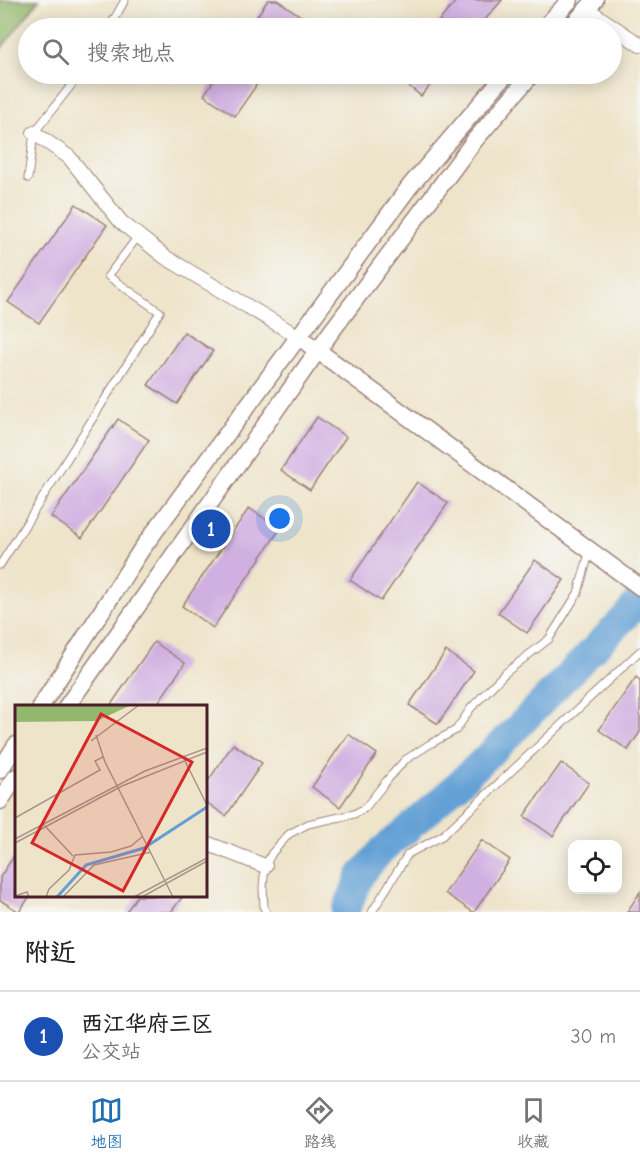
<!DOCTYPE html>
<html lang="zh">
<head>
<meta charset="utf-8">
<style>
  body { margin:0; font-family:"Comic Neue","LXGW WenKai TC",sans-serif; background:#f2f2f2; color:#222 }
  .controls { position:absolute; right:18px; bottom:18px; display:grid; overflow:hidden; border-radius:12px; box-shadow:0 3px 15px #0003 }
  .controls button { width:54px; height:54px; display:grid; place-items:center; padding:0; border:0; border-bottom:2px solid #e0e0e0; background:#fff; color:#222; font:30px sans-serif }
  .you { position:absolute; left:280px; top:519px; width:21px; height:21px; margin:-15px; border:4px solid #fff; border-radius:50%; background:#1a73e8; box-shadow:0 0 0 9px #1a73e833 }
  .badge { display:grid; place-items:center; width:39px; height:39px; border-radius:50%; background:#1f6fb2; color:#fff; font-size:20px; font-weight:700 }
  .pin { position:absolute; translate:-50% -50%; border:3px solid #fff; box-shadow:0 2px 6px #0006 }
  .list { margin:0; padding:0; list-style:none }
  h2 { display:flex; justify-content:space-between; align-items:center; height:78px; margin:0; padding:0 24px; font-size:26px }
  h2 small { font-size:20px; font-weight:400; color:#767676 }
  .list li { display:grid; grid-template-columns:39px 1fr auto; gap:18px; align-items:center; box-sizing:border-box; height:90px; padding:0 24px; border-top:2px solid #e0e0e0 }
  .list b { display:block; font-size:22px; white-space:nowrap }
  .list p { margin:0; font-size:20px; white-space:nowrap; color:#767676 }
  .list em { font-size:20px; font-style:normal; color:#767676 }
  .icon { flex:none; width:33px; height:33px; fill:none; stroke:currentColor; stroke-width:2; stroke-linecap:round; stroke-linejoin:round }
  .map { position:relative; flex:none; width:640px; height:912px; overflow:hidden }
  .search { position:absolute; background:#fff; box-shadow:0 3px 15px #0003; left:18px; right:18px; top:18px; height:66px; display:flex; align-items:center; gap:15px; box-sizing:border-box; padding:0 21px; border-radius:33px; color:#767676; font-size:22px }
  .sheet { height:168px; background:#fff }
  nav { display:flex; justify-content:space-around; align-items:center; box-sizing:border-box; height:84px; border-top:2px solid #e0e0e0; background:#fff; font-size:16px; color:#767676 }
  nav a { display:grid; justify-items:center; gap:3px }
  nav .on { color:#1f6fb2 }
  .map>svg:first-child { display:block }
  .forest { fill:#93b76c; stroke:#6e6b4c; stroke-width:1.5 }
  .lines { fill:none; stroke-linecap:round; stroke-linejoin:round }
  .river { stroke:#64a0d5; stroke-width:28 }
  .building { fill:#d0afe1 }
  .service-casing { stroke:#9c827a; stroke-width:9 }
  .minor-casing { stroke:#9c827a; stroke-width:16 }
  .tertiary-casing { stroke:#9c827a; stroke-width:19 }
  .service { stroke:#fff; stroke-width:7 }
  .minor { stroke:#fff; stroke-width:14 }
  .tertiary { stroke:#fff; stroke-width:16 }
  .inset-river { fill:none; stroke:#64a0d5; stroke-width:3 }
  .inset-road { fill:none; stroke:#ac958a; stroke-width:1.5 }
  .view { fill:#d62828; fill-opacity:0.15; stroke:#d62828; stroke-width:3 }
  .inset-edge { fill:none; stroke:#4a1f2b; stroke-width:3 }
</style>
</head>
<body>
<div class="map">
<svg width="640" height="912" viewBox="0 0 640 912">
  <rect width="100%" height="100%" fill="#f6f6f2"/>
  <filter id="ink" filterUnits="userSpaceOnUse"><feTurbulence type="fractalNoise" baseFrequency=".0167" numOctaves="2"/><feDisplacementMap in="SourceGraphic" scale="12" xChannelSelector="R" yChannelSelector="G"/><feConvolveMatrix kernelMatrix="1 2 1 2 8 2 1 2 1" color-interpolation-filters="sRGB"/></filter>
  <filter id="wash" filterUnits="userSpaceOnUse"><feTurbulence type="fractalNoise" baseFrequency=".008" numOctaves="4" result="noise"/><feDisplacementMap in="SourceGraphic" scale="24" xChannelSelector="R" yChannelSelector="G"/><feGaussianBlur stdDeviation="1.35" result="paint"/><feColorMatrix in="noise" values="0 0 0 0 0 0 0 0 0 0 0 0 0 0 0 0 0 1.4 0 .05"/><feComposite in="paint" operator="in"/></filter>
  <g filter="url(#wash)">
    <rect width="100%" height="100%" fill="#eee4ca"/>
    <path class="forest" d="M0,0H39L0,50Z"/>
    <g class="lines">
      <path class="river" d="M345,912L361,875L382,850L408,829L441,800L512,733L576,667L628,614L640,597"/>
    </g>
    <g id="blocks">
      <path class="building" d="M268,0H277L302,17L294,28H249Z
        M457,0H502L478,28H433Z
        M218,74H264L235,116L204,95Z
        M394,74H440L421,96Z
        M76,204L107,225L39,323L8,302Z
        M184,332L213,351L177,404L148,385Z
        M317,417L346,437L310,490L281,470Z
        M118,419L149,440L82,538L51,517Z
        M417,482L448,503L381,601L350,580Z
        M249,508L280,529L213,628L182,606Z
        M535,560L564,580L527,633L498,613Z
        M154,642L185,663L156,706H110Z
        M446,651L474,671L438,724L409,705Z
        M636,677L640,680V732L628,750L599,730Z
        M348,734L377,754L340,807L312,787Z
        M233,744L262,763L226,816L206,802V784Z
        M561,763L589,783L553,836L524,816Z
        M482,840L510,860L474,912H473L445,893Z
        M16,853V896H30L19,912L0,900V877Z
        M640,892V912H627Z
        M137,896H183L171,912H126Z"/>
    </g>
  </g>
  <g filter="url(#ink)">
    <use href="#blocks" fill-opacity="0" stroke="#9c827a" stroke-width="1.5"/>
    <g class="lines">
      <defs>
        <path id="service" d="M109,28L125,0
          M28,178L34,133L80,74
          M0,565L160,312L108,276L139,235
          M266,912L264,908L263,887L265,866L272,853L289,834L308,824L354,814L365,808L388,779L405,760L430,744L456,730L471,708L504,674L549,639L578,593L590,550
          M372,912L408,854L442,836L640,651"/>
        <path id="minor" d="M587,9L640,45
          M34,133L69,157L121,222L165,257L299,337
          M206,843L265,866"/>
        <path id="tertiary" d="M544,28L570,0
          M570,28L595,0
          M299,337L640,587
          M41,706L141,550L410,186L506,74
          M67,706L328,336L474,141L532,74
          M0,770L16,745
          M0,801L16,777"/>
      </defs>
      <use href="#service" class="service-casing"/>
      <use href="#minor" class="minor-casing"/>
      <use href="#tertiary" class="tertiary-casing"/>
      <use href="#service" class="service"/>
      <use href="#minor" class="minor"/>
      <use href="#tertiary" class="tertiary"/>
    </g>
  </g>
  <g transform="translate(15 705)">
    <rect width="192" height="192" fill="#eee4ca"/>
    <path d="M0,0H116L82,16L0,17Z" fill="#93b76c"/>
    <path class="inset-river" d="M42,192L71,160L129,143L192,102"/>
    <path class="inset-road" d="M81,30L90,57L158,192M76,36L124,0M169,54L192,100M0,113L85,65L80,56L88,52M29,120L58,151M0,134L130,66L192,43M0,138L107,81L192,47M0,191L12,187L14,192M31,192L34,184L54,165L60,150L96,147L116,141L128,131M48,192L79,160L136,147M119,192L192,153M127,192L192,156"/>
    <path class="view" d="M86,9L177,57L108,186L17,138Z"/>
    <rect width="192" height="192" class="inset-edge"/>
  </g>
</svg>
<div class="controls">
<button><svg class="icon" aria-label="locate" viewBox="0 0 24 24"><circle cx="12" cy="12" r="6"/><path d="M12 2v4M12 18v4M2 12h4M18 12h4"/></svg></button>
</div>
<div class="you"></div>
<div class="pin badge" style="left:211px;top:529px;background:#1a4fb4">1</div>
<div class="search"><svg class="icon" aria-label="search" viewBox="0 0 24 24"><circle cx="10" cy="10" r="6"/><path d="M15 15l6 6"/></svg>搜索地点</div>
</div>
<section class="sheet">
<h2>附近<small></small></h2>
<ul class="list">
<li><span class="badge" style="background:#1a4fb4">1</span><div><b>西江华府三区</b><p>公交站</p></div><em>30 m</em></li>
</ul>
</section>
<nav>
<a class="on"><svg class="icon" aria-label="map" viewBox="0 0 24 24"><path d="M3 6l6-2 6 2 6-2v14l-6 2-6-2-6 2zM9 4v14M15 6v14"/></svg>地图</a>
<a><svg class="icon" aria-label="directions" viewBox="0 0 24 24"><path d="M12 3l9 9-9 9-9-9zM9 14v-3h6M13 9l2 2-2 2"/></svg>路线</a>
<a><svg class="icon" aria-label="saved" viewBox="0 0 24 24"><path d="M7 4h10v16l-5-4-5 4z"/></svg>收藏</a>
</nav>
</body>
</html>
